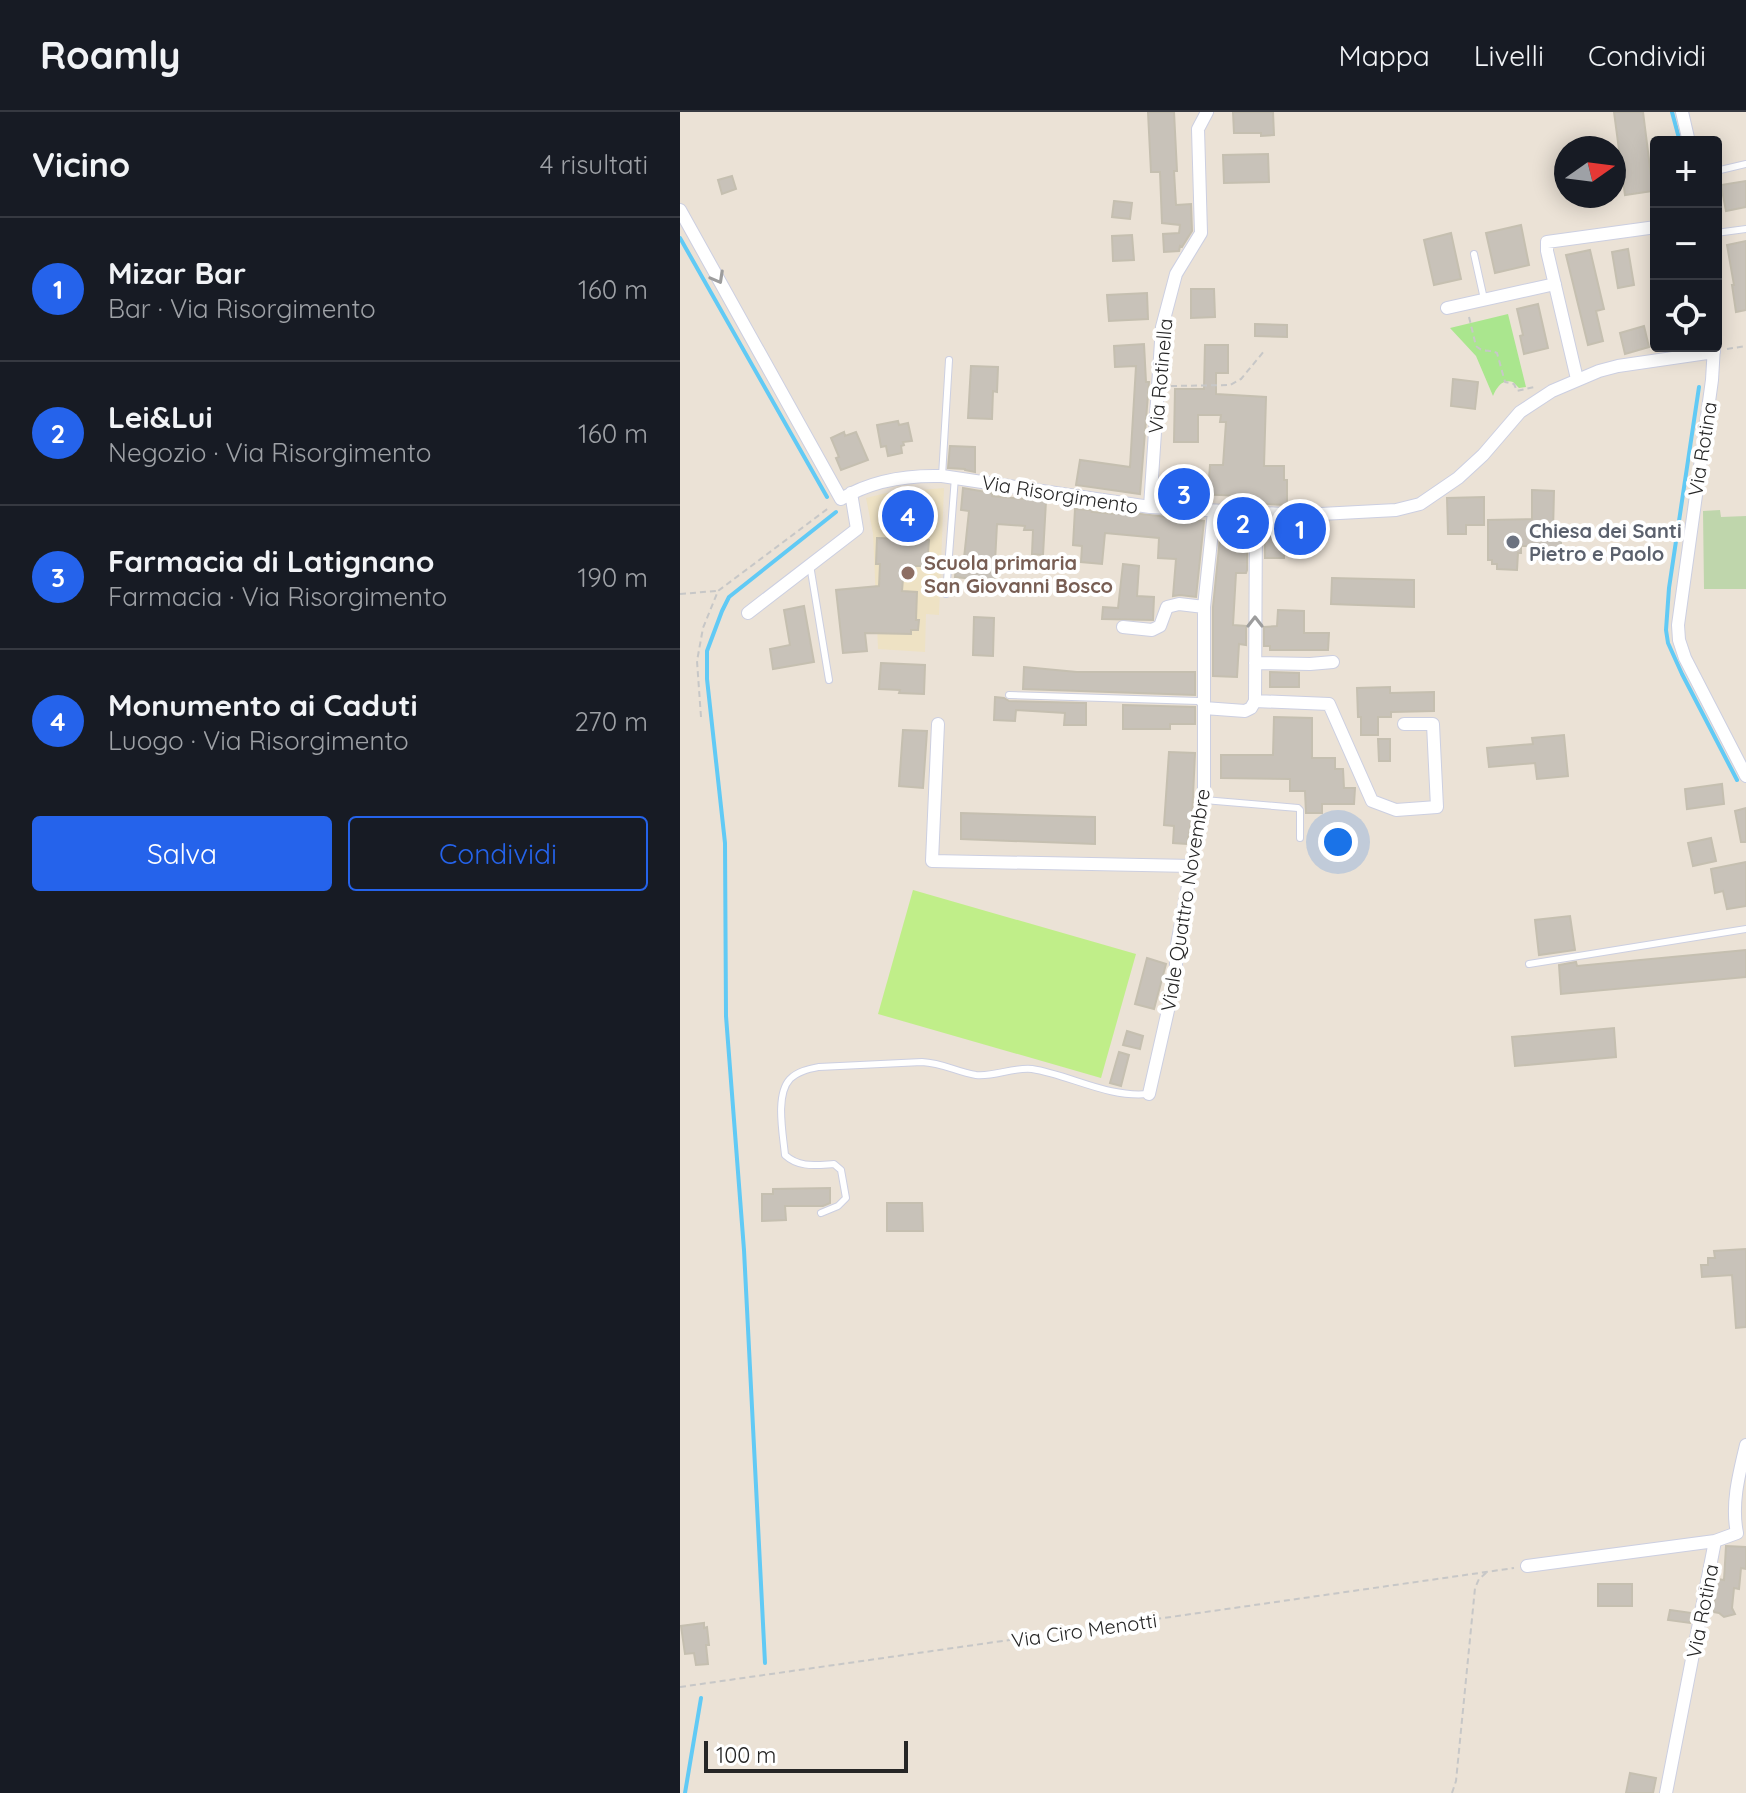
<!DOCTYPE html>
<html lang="it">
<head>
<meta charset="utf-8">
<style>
  body { margin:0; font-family:Quicksand,sans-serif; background:#20242c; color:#f1f3f6 }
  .controls { position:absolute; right:24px; top:24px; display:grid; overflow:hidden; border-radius:8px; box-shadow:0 4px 20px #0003 }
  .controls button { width:72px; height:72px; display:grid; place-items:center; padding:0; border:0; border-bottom:2px solid #363941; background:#171b24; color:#f1f3f6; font:40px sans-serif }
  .compass { position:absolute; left:874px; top:24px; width:72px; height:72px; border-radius:50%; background:#171b24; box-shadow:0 4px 20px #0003; rotate:76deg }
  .scale { position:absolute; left:24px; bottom:20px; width:204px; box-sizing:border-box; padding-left:8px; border:4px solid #262626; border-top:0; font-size:22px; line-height:28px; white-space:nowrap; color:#262626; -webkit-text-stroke:6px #fff; paint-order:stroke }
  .you { position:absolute; left:658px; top:730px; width:28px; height:28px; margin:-20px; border:6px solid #fff; border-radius:50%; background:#1a73e8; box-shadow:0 0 0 12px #1a73e833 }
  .badge { display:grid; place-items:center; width:52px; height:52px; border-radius:50%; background:#2563eb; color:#fff; font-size:26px; font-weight:700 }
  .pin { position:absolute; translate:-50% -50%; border:4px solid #fff; box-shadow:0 2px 8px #0006 }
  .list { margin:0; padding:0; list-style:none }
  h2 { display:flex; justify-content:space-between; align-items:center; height:104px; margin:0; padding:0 32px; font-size:34px }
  h2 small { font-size:26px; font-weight:400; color:#9ea1a6 }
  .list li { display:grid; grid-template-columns:52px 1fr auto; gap:24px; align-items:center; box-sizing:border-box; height:144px; padding:0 32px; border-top:2px solid #363941 }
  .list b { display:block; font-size:30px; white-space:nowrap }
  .list p { margin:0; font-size:26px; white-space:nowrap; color:#9ea1a6 }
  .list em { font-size:26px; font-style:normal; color:#9ea1a6 }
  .actions { display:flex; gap:16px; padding:24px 32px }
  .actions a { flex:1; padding:18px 0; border:2px solid #2563eb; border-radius:8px; text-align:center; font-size:28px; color:#2563eb }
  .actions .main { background:#2563eb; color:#fff }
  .icon { flex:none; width:44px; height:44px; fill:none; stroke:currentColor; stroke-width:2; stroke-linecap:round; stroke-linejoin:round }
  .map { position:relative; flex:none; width:1066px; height:1681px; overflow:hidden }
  header { display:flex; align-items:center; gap:48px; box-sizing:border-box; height:112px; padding:0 40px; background:#171b24; border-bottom:2px solid #363941 }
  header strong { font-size:38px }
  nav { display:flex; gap:44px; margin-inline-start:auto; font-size:28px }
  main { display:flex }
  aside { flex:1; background:#171b24 }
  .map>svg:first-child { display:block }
  .education { fill:#eee2c4 }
  .green { fill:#aae68e }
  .cemetery { fill:#bfd6ac }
  .pitch { fill:#c0ee89 }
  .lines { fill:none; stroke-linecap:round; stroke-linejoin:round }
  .stream { stroke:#61caf5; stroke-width:4 }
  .building { fill:#c8c2b9; stroke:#c5bfb0; stroke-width:2 }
  .lane-casing { stroke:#cccfe1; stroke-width:8 }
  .street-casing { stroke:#cccfe1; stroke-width:14 }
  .path { stroke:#c7c7c7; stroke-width:2; stroke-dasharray:6 4; stroke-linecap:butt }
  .lane { stroke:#fff; stroke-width:6 }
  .street { stroke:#fff; stroke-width:12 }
  .oneway { stroke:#9d9d9d }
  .worship-dot { fill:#6b7280; stroke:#fff; stroke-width:3 }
  .education-dot { fill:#8d6e63; stroke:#fff; stroke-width:3 }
  .labels { text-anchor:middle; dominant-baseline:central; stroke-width:8; stroke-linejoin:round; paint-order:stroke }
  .street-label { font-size:20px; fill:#262626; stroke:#fff }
  .worship-label { font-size:20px; font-weight:bold; fill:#5b616d; stroke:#fff; text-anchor:start }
  .education-label { font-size:20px; font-weight:bold; fill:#785e54; stroke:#fff; text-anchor:start }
</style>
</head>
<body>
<header>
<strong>Roamly</strong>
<nav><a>Mappa</a><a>Livelli</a><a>Condividi</a></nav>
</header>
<main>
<aside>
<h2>Vicino<small>4 risultati</small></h2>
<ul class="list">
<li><span class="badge">1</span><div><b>Mizar Bar</b><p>Bar · Via Risorgimento</p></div><em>160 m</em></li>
<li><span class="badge">2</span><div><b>Lei&amp;Lui</b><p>Negozio · Via Risorgimento</p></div><em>160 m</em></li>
<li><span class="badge">3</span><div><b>Farmacia di Latignano</b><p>Farmacia · Via Risorgimento</p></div><em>190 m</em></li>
<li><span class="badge">4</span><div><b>Monumento ai Caduti</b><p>Luogo · Via Risorgimento</p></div><em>270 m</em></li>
</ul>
<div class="actions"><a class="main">Salva</a><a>Condividi</a></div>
</aside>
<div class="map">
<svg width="1066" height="1681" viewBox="0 0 1066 1681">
  <rect width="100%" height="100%" fill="#ebe2d6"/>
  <path class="education" d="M264,376L259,503L246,502L245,540L198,537L193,421L186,386L206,381Z"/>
  <path class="green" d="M828,202L846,275L839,276L833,270C822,267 817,275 813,284L796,244L770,216Z"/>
  <path class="cemetery" d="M1040,398L1041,405L1066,404V477H1024L1023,399Z"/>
  <path class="pitch" d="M233,778L456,842L421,966L198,902Z"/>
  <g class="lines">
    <path class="stream" d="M992,0L1000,30
      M0,126L147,385
      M1019,275L989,476L986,518L988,531L1002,562L1057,668
      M85,1551L64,1138L46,904L45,731L27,567V539L42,499L49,485L156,400
      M5,1681L21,1586"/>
  </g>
  <path class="building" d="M468,0H494L497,59H494L496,93L511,92L512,119L502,135L500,134L499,139L484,140L483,122L499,121L500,113L482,111L480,60H471Z
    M553,0H593L594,23L581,24V21H554Z
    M934,0H963L973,79L945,83Z
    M588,42L589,70L544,71L543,43Z
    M52,64L56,77L42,82L38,68Z
    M1066,69V95L1046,99L1041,73Z
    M434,89L452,91L450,107L432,105Z
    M841,113L849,153L815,161L806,121Z
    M771,121L781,167L754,173L744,128Z
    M452,123L454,148L433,149L432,124Z
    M1066,129V198L1056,200L1052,173H1054L1047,133Z
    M948,137L954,173L938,176L932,140Z
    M910,138L924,197L916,199L923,229L908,233L886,143Z
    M511,177H534L535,205L511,206Z
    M467,181L468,207L429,209L427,183Z
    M858,192L868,236L844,242L840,224L843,223L837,197Z
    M575,212L607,213V225L575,224Z
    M964,214L969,235L945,242L940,221Z
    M464,232L466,270H469L460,382L396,373L400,348L450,355L456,254L435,255L434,234Z
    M525,233H548V261H536V282L586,285L584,354H604V368H607V393L560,391V384L519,382V387L485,385L486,365L529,367L530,353H543L546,310H540L541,303H518V330H494L495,277H524Z
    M291,254L318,255L317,280L313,279L312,307L288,306Z
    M773,267L798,270L795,297L771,294Z
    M218,309L219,313L228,311L232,329L223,330L224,333L221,334L222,341L208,344L206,334L201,335L197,313Z
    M164,320L165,324L176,320L188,348L161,358L156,346L159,345L151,326Z
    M270,334L295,335V360L285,358V357L268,356Z
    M283,376L312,381V384L366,389L363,443L352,442L353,418H344L345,414L317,412L314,469L275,465L277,445L284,446L289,399L281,398Z
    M852,378L874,379L873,420H881V438L864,437V434H841V441H838L837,458L817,457V452H812V448H808V408L852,407Z
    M804,385V413H786V422H768L767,386Z
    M395,397L413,398L412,400L434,402V399L524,409L516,485L500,483L493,484L496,447L478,446L479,426L425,421L422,452L401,450L402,434L393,433Z
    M556,409H567V458L566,461H556L553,513L566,514V533L559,532L557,565L533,564V495L541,416L555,417Z
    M585,410L625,412V431H604V446H585Z
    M197,426L249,428L247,454H224L222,479L237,480L236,508H239L238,518H231V522L185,521L187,539L163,541L156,478L199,474L200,452H196Z
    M443,452L459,454L457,484L474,485L473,508L422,507L423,495L438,496Z
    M652,466L734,468V495L651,492Z
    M124,494L134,550L93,557L90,537L110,533L104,498Z
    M598,498L624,499V521H649L648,538H590V534H584V515L597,514Z
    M294,505L314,506L313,544L293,543Z
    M201,551L245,553L244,582L219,581L220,578L199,577Z
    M344,555L397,560H515V583L343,577Z
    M590,560L619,561V575H590Z
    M710,575V581L754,580V599L711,600V605H698V623H681V605H678L677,576Z
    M315,585L324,586L329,589L406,591V613H384L385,601L336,598L335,609L314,608Z
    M443,593L515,595V612H490V617H443Z
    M594,605L632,606V646H655V657H663L664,676H675L674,692H642V701H626L625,679H610V667L541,666V643H593Z
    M223,618L247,619L243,676L219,674Z
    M884,623L888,664L857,667L855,651L809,655L807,636L853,632L852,626Z
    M698,627H710V649H699Z
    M489,640L515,641L512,706L507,732L493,731L494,714L484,713Z
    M1042,672L1044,692L1007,697L1005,677Z
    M1066,696V730H1061L1055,699Z
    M281,701L415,705V732L281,727Z
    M1031,726L1036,749L1013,754L1008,731Z
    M1066,750V794L1047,797L1043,779L1035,781L1031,757Z
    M890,804L895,838L859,843L855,808Z
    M1066,838V865L881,882L879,853L896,850L897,854Z
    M467,846L486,852L474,897L455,892Z
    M934,916L936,945L835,954L832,925Z
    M447,919L463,924L460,937L443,933Z
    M439,940L449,943L441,974L430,971Z
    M150,1076V1091L143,1094H105L106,1108L82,1109V1082H93V1077Z
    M207,1091H242L243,1119H207Z
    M1066,1137V1215L1056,1216L1052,1163L1022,1165L1021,1153H1028V1146H1035L1034,1139Z
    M1046,1434L1066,1435V1457L1061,1456L1059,1477L1054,1476L1052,1496L1055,1502L1044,1505L1039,1501L1033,1500L1037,1467L1044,1468Z
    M918,1472H952V1494H918Z
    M990,1498L1012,1501L1010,1511L988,1508Z
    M24,1511V1516L27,1515L29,1533H26L28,1552L16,1553L14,1541L5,1542L1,1514Z
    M950,1661L976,1666L973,1681H946Z"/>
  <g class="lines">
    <defs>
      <path id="lane" d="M1036,59L1066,52
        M1036,121L1066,117
        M794,142L804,187
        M262,364L269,248
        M130,453L149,568
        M266,482L275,365
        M329,583L518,589L522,593
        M524,688L618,696L620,698V726
        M849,852L1066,817
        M141,1101L158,1094L166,1086L161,1058L154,1052C136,1053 119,1056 105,1043C103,1022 95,983 110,967C118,959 129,957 139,955L242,950C263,951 277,960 296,963C314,965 333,955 352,957C390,963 428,986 468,982"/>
      <path id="street" d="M1002,0L1009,30
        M0,98L161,387C192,368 226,363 262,364L470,395L622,403L716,398L740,392L778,366L803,343L840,300L872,279L919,259L938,254L1034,240
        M767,196L875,172
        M1034,234L1032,268L998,513L999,528L1005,546L1066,664
        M897,267L867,139V130L976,115
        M470,395L482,215L496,162L521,121L518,17L527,0
        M68,501L177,417L171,381
        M443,515L472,518L480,514L487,495L499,492L524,495
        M575,551L630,552L653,550
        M575,589L649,592L692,689L716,698L757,695L753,612H724
        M524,596L565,599L571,596L575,589L576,401
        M258,612L252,749L512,754
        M469,982L496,863V838L524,688V495L534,400
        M847,1454L1035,1429
        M986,1681L1035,1429L1057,1421C1051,1392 1059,1362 1066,1333"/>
    </defs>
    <use href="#lane" class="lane-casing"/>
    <use href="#street" class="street-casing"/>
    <path class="path" d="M789,205L796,234C803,241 809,237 817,241L825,270L834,272L837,279L854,275
      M1047,237L1066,234
      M491,274L550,273L561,267L585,238
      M0,482L36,479
      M21,605L17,549L23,516L38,479L150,395
      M0,1575L834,1456
      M772,1681L776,1669L795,1476L799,1467L807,1460"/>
    <use href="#lane" class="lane"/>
    <use href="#street" class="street"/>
  </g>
  <defs><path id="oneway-chevron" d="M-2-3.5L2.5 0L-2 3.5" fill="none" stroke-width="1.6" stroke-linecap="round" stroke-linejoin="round" transform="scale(2)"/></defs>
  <g class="oneway">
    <use href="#oneway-chevron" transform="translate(38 166) rotate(61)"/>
    <use href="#oneway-chevron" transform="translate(575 510) rotate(-90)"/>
  </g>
  <circle class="worship-dot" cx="833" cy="430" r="8"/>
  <circle class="education-dot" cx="228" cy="461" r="8"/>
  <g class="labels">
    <g class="street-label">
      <text transform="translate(480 264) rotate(-85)">Via Rotinella</text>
      <text transform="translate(1022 337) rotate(-81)">Via Rotina</text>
      <text transform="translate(380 382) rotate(9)">Via Risorgimento</text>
      <text transform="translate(505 788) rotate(-81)">Viale Quattro Novembre</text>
      <text transform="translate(1022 1499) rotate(-79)">Via Rotina</text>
      <text transform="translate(404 1518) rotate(-8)">Via Ciro Menotti</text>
    </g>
    <g class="worship-label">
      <text x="849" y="418">Chiesa dei Santi<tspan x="849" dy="23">Pietro e Paolo</tspan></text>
    </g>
    <g class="education-label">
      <text x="244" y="450">Scuola primaria<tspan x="244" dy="23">San Giovanni Bosco</tspan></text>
    </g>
  </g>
</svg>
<div class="controls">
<button>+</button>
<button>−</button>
<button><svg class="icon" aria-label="locate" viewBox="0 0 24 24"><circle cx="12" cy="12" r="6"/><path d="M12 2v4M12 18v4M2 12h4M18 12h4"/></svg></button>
</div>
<svg class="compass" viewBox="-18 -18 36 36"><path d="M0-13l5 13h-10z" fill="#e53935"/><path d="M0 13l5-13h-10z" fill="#9ea1a6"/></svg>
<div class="scale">100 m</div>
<div class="you"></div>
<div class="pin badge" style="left:620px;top:417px">1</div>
<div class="pin badge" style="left:563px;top:411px">2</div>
<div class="pin badge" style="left:504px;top:382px">3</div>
<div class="pin badge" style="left:228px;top:404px">4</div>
</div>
</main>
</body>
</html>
